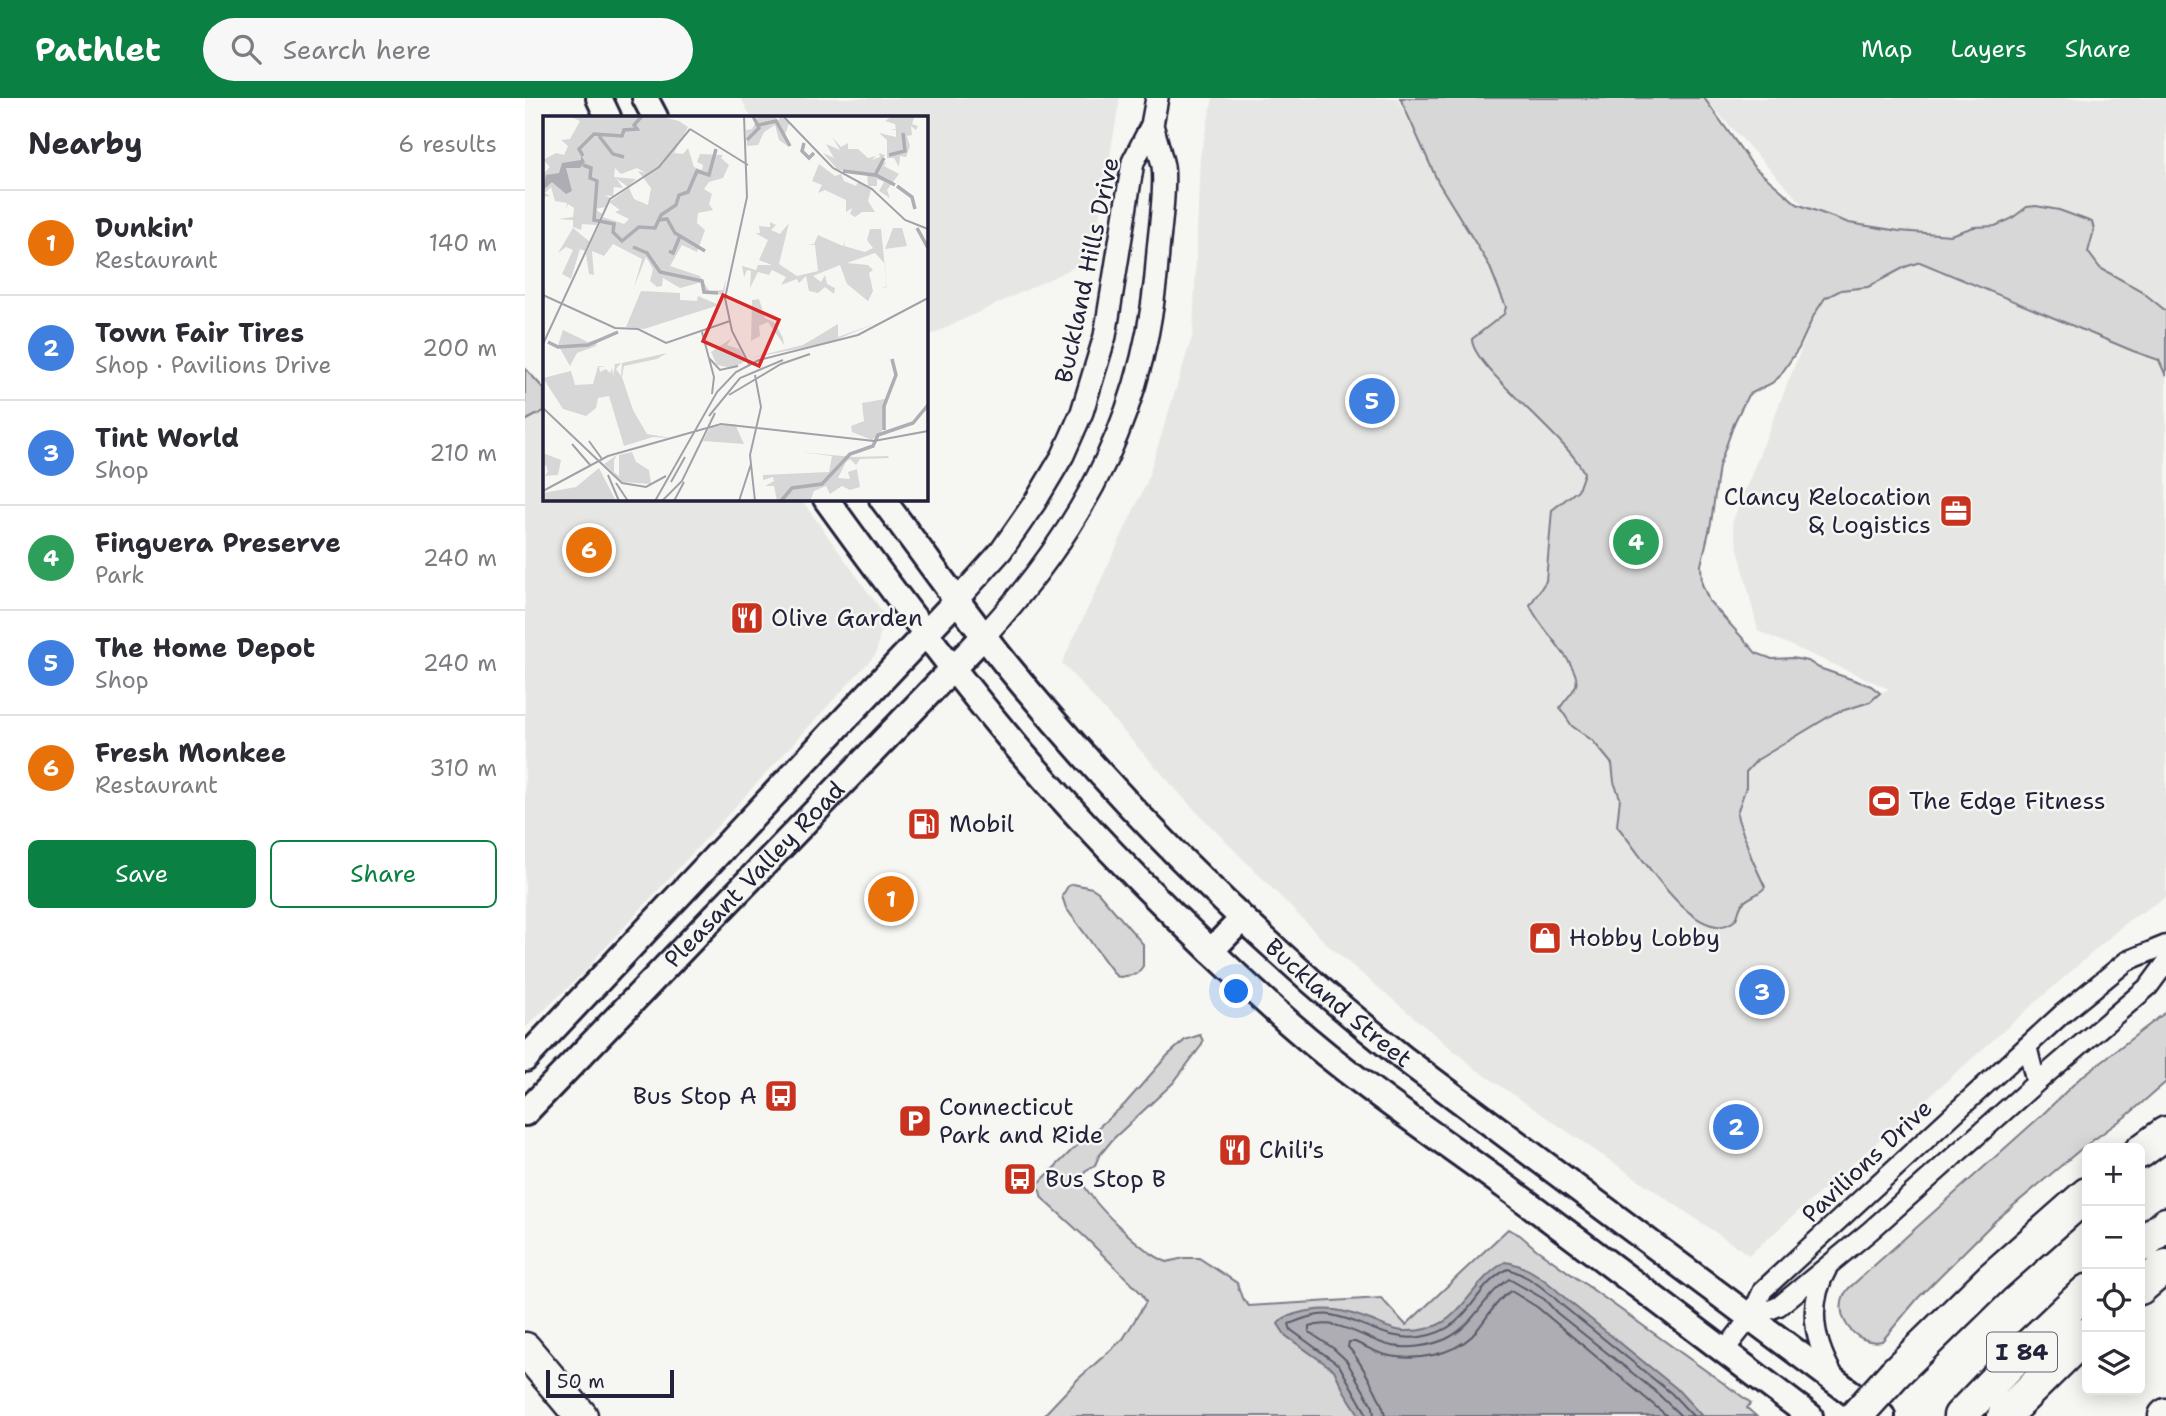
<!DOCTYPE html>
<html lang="en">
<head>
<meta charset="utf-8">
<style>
  body { margin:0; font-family:"Shantell Sans",sans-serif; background:#f7f7f7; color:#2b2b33 }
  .controls { position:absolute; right:21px; bottom:21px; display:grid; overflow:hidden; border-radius:10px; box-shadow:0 4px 18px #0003 }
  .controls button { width:63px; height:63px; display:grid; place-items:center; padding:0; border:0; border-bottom:2px solid #e1e1e2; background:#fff; color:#2b2b33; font:35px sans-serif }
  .scale { position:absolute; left:21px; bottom:18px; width:128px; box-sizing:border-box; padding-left:7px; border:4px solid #22223b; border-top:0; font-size:19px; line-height:24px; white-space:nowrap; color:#22223b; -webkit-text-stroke:5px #f6f6f2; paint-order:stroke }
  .you { position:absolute; left:712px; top:894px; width:24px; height:24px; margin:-18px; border:5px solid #fff; border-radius:50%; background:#1a73e8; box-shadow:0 0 0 10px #1a73e833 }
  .badge { display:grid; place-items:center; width:46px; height:46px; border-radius:50%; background:#0b8043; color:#fff; font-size:23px; font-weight:700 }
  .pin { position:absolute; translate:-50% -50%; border:4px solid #fff; box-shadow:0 2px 7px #0006 }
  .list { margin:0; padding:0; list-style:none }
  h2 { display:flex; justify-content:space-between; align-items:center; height:91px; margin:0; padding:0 28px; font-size:30px }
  h2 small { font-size:23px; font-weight:400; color:#7c7c81 }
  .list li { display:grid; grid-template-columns:46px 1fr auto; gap:21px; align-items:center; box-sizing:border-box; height:105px; padding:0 28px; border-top:2px solid #e1e1e2 }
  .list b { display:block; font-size:26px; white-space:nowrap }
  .list p { margin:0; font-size:23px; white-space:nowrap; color:#7c7c81 }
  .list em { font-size:23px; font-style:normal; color:#7c7c81 }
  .actions { display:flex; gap:14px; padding:21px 28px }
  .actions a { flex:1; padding:16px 0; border:2px solid #0b8043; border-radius:10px; text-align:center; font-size:24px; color:#0b8043 }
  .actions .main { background:#0b8043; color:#fff }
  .icon { flex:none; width:38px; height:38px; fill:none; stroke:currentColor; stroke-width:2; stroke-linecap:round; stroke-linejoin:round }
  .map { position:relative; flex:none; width:1641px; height:1318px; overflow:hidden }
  header { display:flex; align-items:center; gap:42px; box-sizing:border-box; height:98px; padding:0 35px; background:#0b8043; color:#fff }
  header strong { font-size:33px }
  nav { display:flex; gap:38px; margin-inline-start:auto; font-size:24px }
  .search { width:490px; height:63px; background:#f7f7f7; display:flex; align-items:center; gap:18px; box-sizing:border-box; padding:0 24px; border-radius:38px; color:#7c7c81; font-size:26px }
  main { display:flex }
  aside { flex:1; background:#fff }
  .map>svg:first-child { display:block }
  .built { fill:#e6e6e4 }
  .green { fill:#d7d7d7; stroke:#7c7c89; stroke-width:2 }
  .water { fill:#adadb3; stroke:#757583; stroke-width:2 }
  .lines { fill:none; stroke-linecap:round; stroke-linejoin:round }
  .shore { stroke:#5a5a6b; stroke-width:2 }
  .minor-casing { stroke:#22223b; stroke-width:23 }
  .tertiary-casing { stroke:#22223b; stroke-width:26 }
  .secondary-casing { stroke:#22223b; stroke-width:30 }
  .motorway-casing { stroke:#22223b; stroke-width:37 }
  .minor { stroke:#f6f6f2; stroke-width:18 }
  .tertiary { stroke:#f6f6f2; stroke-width:21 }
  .secondary { stroke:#f6f6f2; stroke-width:24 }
  .motorway { stroke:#f6f6f2; stroke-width:32 }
  .motorway-bridge-casing { stroke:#22223b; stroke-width:37; stroke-linecap:butt }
  .motorway-bridge { stroke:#f6f6f2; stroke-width:32 }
  .labels { text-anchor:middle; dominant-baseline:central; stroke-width:5; stroke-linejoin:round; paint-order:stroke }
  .shield { fill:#f6f6f2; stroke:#626272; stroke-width:2 }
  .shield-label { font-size:23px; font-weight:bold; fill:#22223b }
  .street-label { font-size:24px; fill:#22223b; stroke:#f6f6f2 }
  .poi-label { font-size:24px; fill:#22223b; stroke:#f6f6f2; text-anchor:start }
  .inset-river { fill:none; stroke:#adadb3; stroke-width:3.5 }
  .inset-road { fill:none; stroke:#a1a1a9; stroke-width:2 }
  .view { fill:#d62828; fill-opacity:0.15; stroke:#d62828; stroke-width:3.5 }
  .inset-edge { fill:none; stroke:#22223b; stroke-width:3.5 }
</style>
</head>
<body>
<header>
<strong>Pathlet</strong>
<div class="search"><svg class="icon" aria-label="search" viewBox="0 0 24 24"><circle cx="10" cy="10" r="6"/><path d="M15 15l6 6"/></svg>Search here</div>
<nav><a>Map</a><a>Layers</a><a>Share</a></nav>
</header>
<main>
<aside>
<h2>Nearby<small>6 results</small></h2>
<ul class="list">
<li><span class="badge" style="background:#e8710a">1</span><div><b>Dunkin'</b><p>Restaurant</p></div><em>140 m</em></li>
<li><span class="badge" style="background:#3f7fe0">2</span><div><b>Town Fair Tires</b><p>Shop · Pavilions Drive</p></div><em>200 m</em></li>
<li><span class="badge" style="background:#3f7fe0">3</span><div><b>Tint World</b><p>Shop</p></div><em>210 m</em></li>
<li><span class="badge" style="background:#2e9e5b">4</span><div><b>Finguera Preserve</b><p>Park</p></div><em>240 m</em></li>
<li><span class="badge" style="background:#3f7fe0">5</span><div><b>The Home Depot</b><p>Shop</p></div><em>240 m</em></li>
<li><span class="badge" style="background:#e8710a">6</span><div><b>Fresh Monkee</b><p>Restaurant</p></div><em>310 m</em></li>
</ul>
<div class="actions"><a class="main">Save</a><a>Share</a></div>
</aside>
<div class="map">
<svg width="1641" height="1318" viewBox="0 0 1641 1318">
  <rect width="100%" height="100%" fill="#f6f6f2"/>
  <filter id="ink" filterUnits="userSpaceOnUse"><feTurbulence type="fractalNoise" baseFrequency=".0143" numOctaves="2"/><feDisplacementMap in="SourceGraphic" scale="14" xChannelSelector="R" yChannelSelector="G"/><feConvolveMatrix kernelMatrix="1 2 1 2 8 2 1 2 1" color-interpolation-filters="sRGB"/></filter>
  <g filter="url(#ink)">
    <path class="built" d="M216,0H595L567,161L401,239V19H226Z
      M688,0H872L913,84L964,167L978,203L1003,249L1088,383L1056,589L1045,615L1104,687L1132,773L1169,819L1181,826L1208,755L1213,657L1364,591L1233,533L1207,425L1305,179L1293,123L1179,0H1641V799L1603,823L1224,1157L952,972L806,850L664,706L537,565L621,386L668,236L675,58Z
      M19,313V401H276L359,516L351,556L64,867L74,860L0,930V323Z"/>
    <path class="green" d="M875,0H1179L1229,69L1272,106L1324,125L1374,133L1425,137L1449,129L1470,128L1486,121L1502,109L1511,108L1534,112L1567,124L1569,132L1563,154L1575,170L1615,192L1641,213V278L1634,262L1608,253L1395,164L1380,169L1343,189L1316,192L1300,200L1289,217L1274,250L1254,279L1247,285L1223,297L1210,323L1194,368L1186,425L1176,467L1177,486L1184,503L1231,555L1247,561L1267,560L1283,563L1294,570L1346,588L1355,595L1345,604L1310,615L1232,662L1221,674V689L1212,715L1213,721L1227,761L1240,789C1234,797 1225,798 1218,805C1213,810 1214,819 1209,823C1171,852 1113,751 1092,728L1095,700L1089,684L1087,666L1068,643L1047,628L1035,610C1039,603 1048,595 1051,587C1057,568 1011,527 1005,507L1021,483L1027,412L1053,392L1059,375C1045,342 946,268 947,241L979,216L981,209L964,167L913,84Z
      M0,270L19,291V313L0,323Z
      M548,786L567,790L573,794L618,846V868L612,876L595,879L591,878L541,810L537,798L543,788Z
      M1641,914V984L1604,1016L1556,1051L1470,1123L1393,1200L1357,1243C1330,1249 1304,1215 1323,1191L1517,1017L1555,980Z
      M675,937L678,943L676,948L648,985L588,1041L574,1058L570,1067L560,1073L556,1081C565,1104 618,1155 642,1164L659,1160H674L712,1185L717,1200L724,1208L856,1200L881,1227L983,1131L995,1137L1011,1151L1226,1305L1222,1310L1231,1318H518L553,1281L598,1241L621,1204L617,1196L561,1140L517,1100L513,1086L546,1053L599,1007L642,958L660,942Z"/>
    <path class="water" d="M980,1164C1004,1167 1026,1186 1042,1202L1151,1290L1177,1318H835L819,1293L809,1272L761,1238L753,1226C757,1219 763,1219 770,1216C801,1207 819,1212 848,1223C858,1227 867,1232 878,1233C939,1235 938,1189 980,1164Z"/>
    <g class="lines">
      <path class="shore" d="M841,1318L840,1313L814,1267L766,1232L764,1226C777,1221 792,1215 806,1217C837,1222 863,1244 895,1239C948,1231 946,1189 983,1171C1005,1178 1022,1192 1038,1208L1146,1295L1168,1318
        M849,1318L848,1309L821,1262L808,1250L784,1234V1229C813,1218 839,1242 867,1248C884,1251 905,1248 921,1241C949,1228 959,1197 984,1181L1019,1201L1032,1215L1130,1293L1156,1318
        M860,1318C859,1305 833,1259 823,1249L824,1244H830C841,1249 853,1256 865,1258C891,1263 927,1257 947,1238C960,1224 970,1203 986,1193L1012,1209L1142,1318"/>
      <defs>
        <path id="minor" d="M1502,948L1511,985
          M1302,1171C1281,1208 1289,1245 1310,1280
          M1225,1220L1254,1208L1345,1133L1511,985L1624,888L1641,865
          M1199,1253L1225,1220L1238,1192L1537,916L1602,863L1641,847"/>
        <path id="tertiary" d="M432,502L476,453L510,404L538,357L557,314L580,238L608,64L627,27L632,0
          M459,538C562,427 624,306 633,153C635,131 641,88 638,68C635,54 631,41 627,27"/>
        <g id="secondary">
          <path d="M74,0L83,19"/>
          <path d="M120,0L130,19"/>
          <path d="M301,401C363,487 427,573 496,654C579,751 669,840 764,925C832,985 907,1035 981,1089C1083,1164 1184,1242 1285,1318"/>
          <path id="s1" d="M357,401C399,456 438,513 481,566C599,711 732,843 878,960L1357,1318"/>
          <path d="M686,853L717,821"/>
          <path d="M0,961L432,502"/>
          <path id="s2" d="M0,1015L459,538"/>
        </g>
        <path id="motorway" d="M1615,1054L1641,1035
          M1615,1148L1641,1126
          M1615,1190L1641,1168
          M0,1251L56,1318
          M1370,1275L1467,1180L1562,1096
          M1435,1318L1491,1260L1562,1193
          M1479,1318L1562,1236
          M1640,1318L1641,1317"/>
      </defs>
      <use href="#minor" class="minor-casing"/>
      <use href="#tertiary" class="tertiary-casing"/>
      <use href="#secondary" class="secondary-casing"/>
      <use href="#motorway" class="motorway-casing"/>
      <use href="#minor" class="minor"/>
      <use href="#tertiary" class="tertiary"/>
      <use href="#secondary" class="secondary"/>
      <use href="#motorway" class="motorway"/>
      <defs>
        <path id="motorway-bridge" d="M1331,1318L1370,1275"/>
      </defs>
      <use href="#motorway-bridge" class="motorway-bridge-casing"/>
      <use href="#motorway-bridge" class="motorway-bridge"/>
    </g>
  </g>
  <defs>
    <symbol id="office-square" viewBox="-11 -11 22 22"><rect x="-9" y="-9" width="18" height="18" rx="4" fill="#c8321e" stroke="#f6f6f2"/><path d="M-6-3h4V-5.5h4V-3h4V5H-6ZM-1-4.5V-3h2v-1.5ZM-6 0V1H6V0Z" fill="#fff"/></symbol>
    <symbol id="restaurant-square" viewBox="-11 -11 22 22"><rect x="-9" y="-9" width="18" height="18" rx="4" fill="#c8321e" stroke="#f6f6f2"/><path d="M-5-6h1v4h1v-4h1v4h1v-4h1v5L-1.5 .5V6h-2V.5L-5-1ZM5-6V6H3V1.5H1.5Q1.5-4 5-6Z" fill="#fff"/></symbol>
    <symbol id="stadium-square" viewBox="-11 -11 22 22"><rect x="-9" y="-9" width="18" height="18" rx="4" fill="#c8321e" stroke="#f6f6f2"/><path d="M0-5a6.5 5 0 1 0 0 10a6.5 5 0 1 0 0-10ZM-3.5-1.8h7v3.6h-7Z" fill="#fff"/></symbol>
    <symbol id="fuel-square" viewBox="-11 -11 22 22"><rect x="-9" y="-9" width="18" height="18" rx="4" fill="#c8321e" stroke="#f6f6f2"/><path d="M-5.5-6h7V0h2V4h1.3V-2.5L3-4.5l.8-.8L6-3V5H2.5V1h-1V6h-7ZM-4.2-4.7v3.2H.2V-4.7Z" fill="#fff"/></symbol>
    <symbol id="shop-square" viewBox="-11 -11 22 22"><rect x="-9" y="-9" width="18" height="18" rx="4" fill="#c8321e" stroke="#f6f6f2"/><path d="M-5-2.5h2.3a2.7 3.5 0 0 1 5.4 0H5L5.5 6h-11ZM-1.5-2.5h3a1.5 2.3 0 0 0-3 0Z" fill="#fff"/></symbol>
    <symbol id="bus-square" viewBox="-11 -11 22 22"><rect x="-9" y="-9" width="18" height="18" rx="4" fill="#c8321e" stroke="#f6f6f2"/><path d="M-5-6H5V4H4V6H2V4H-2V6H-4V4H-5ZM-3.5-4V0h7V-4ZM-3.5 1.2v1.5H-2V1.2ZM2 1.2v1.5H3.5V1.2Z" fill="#fff"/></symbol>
    <symbol id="parking-square" viewBox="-11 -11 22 22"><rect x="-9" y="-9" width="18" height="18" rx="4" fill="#c8321e" stroke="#f6f6f2"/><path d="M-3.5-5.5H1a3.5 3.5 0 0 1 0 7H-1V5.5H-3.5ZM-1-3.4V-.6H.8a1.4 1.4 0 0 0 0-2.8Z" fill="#fff"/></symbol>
  </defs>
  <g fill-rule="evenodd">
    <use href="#office-square" x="1412" y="394" width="38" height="38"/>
    <use href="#restaurant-square" x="203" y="501" width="38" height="38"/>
    <use href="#stadium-square" x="1340" y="684" width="38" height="38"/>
    <use href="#fuel-square" x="380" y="707" width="38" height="38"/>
    <use href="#shop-square" x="1001" y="821" width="38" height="38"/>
    <use href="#bus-square" x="237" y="979" width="38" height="38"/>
    <use href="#parking-square" x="371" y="1004" width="38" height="38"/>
    <use href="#restaurant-square" x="691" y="1033" width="38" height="38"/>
    <use href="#bus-square" x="476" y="1062" width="38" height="38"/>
  </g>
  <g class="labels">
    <rect class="shield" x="1462" y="1234.5" width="70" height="39" rx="5"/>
    <g class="shield-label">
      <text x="1497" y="1254">I 84</text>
    </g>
    <g class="street-label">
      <text transform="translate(562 172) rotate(-78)">Buckland Hills Drive</text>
      <text stroke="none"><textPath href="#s2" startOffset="331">Pleasant Valley Road</textPath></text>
      <text stroke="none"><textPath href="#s1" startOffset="682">Buckland Street</textPath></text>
      <text transform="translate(1342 1063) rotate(-43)">Pavilions Drive</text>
    </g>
    <g class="poi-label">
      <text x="1406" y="399" text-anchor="end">Clancy Relocation<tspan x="1406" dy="28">&amp; Logistics</tspan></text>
      <text x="246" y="520">Olive Garden</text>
      <text x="1384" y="703">The Edge Fitness</text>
      <text x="424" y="726">Mobil</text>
      <text x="1044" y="840">Hobby Lobby</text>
      <text x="232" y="998" text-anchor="end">Bus Stop A</text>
      <text x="414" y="1009">Connecticut<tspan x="414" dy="28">Park and Ride</tspan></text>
      <text x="734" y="1052">Chili's</text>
      <text x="520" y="1081">Bus Stop B</text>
    </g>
  </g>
  <g transform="translate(18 18)">
    <rect width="385" height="385" fill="#f6f6f2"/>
    <path d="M26,0H116L136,5L145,11L131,37L140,38L145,32L151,51L159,54L160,49L154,46L157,38L180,39L178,42L186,49L180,62L166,66L161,73L169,78L166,88L170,94L155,97L154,107L162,114L154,136L139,129L127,150L157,160L166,175L180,174L183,162L181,179L160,176L159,166L137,172L120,162L119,170L114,171L107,165L110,153L103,141L91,171L99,143L70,128L61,140L49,135L51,159L46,158L43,138L60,101L81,108L86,103L72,96L77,94L66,86L86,72L91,83L105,89L108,72L95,55L103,57L94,52L78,58L72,52L71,61L93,63L85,71L73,62L80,72L71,71L70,80L62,79L67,82L63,91L52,93L59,98L53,109L39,108L38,114L30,111V104L15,103L30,101L31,92L25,88L23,93L24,87L12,85L8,71L2,77L7,80L0,81V58L7,51L0,44L13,37L21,39L25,30L18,24L27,23L37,5ZM216,0H232L235,5L237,0L246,7L242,19L246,31L236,24L232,9L221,16L215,29L204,30L203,14L209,13ZM349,0H372L369,8L375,10L373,14L368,10L369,19L364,20L367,30L363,41L357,40L356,51L351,42H344V24L336,17L353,21V14H347L353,13L352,8L342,5ZM289,21L298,31L305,27V33H315L325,42L333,40L329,44L337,41L336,37L342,39L337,48L343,46L341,50L356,58L344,74L347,82L336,75L341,66L334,63V70H325L324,58L295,54L280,37L291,42L283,28L297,34ZM276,48L292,60L298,58L301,65L313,70L315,66L328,74L325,85L332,96H319L312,101L307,98L309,92L303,96V84L282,74L275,77L279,69L269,65ZM227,106L233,109L228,114L237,118L246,107L236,148L254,160L275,155L272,129L264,128H271L275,119L300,130L302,124L301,130L322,136L330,132L324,124L327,113H338L344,171L338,172L344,170L342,148L332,137L304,147L325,149L330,154L326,157L330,175L325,185L304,168L297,149L270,160L278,166L282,159L284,168L292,172L291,178L282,171L275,177L266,175L263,160L256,167L254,163L238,169L243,161L229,154L226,159L215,156L207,172L208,155L204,154L201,161L199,150L213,154L215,149H229L216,144L225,124L212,117H217L216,110L227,111ZM30,112L47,126L42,135L37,133L28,163L19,158L30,134L23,131L15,137ZM350,112H359L364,130L342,133ZM98,175L137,177V184L154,185L155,180L176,189L101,213L83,211ZM216,183L222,202L232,207L240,222L241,229L225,206L216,210L217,220L208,225L209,184ZM295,208V221L331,208L285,227L207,242L260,229ZM20,214L45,226L55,223L53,230L34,237L27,250L15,229ZM189,222L184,229L196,233L203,245L189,252L174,249L168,236ZM124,237L114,243L81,250L79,261L90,294L104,318L128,322L110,321L81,330L66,280L55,282L53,292L43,300L20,293L0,262L28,255L32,269L50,268L55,250H63L56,251L57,256L63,253L67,257L69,252L70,260L72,248L78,247L73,253L78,260L79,247ZM342,283L339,315L329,324L309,316L308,310L321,305L319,287ZM192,308L201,328L160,325L167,311ZM89,336L93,346L106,354L108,368L79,366L61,348L74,339L71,344V356L76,360V339ZM257,336L310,341L345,340L346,342L317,343L313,349L307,343L303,346L295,362L307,363L305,356L314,353L317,371L307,374L299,370L287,378L283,370L271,375L267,385H234L231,370H222L231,365L230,361L220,364V359L286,356L289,340ZM0,337L18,344L15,359L2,360L5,355L3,349L0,351ZM56,352L73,385H0V377L33,371Z" fill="#d7d7d7"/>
    <path d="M38,39L42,46L37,52H23L29,75L23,78L9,66L0,74L3,59L16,57L19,47L38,44Z" fill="#adadb3"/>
    <path class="inset-river" d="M216,9L233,5L247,30M56,20L70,38L81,41M204,24L216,12L210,0M261,27L259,35L266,42L271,37M346,39L362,35L360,17M40,40L36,33L51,18L79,20L81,14L94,13L91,9L99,0M40,49L48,52L47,62L54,65L51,104L71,108L70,116L79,125L96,111L112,112L118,99L133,89L136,79L145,76L154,55L166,59L173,33M300,55L332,59L341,42M333,59L352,69M354,70L369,81L372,93M116,104L124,103L132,117L162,135M374,112L385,132M90,131L104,137L117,156L159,165L161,176L175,177M126,135L130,137L137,120M5,226L15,231L45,229L75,216M341,314V290L353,259L349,243M238,385L249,372L279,368L307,338L330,330L335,319L370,307L385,289"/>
    <path class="inset-road" d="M201,0L204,81L182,182L189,215L207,250M240,0L290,52L329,73L362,104L385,113M147,13L205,49M0,179L72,212L95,213L123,227L187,205M159,216L171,261L169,278M0,228L67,83L116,51L147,13M166,242L177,254L195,250M186,279L238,248L267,238M0,292L79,367L103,371L123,360M166,300L197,262L240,244M46,325L59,343M29,328L48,350M65,359L76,385M128,366L142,341M73,367L85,385M0,375L65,340L178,308L331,325L385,315M112,385L174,276L193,256L216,244L315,219L385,182M119,385L139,365L172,297M131,385L141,366M196,385L208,348M212,385L207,339L218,291L212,259"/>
    <path class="view" d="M180,179L236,204L216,250L160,225Z"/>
    <rect width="385" height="385" class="inset-edge"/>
  </g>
</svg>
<div class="controls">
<button>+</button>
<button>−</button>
<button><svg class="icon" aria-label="locate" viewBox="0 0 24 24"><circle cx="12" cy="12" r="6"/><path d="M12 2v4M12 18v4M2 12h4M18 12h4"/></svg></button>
<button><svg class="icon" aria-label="layers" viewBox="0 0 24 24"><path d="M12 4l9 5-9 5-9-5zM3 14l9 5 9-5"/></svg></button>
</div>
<div class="scale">50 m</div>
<div class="you"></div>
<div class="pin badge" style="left:366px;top:801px;background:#e8710a">1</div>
<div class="pin badge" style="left:1211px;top:1029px;background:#3f7fe0">2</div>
<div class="pin badge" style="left:1237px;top:894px;background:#3f7fe0">3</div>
<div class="pin badge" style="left:1111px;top:444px;background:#2e9e5b">4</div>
<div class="pin badge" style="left:847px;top:303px;background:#3f7fe0">5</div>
<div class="pin badge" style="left:64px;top:452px;background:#e8710a">6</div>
</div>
</main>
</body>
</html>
